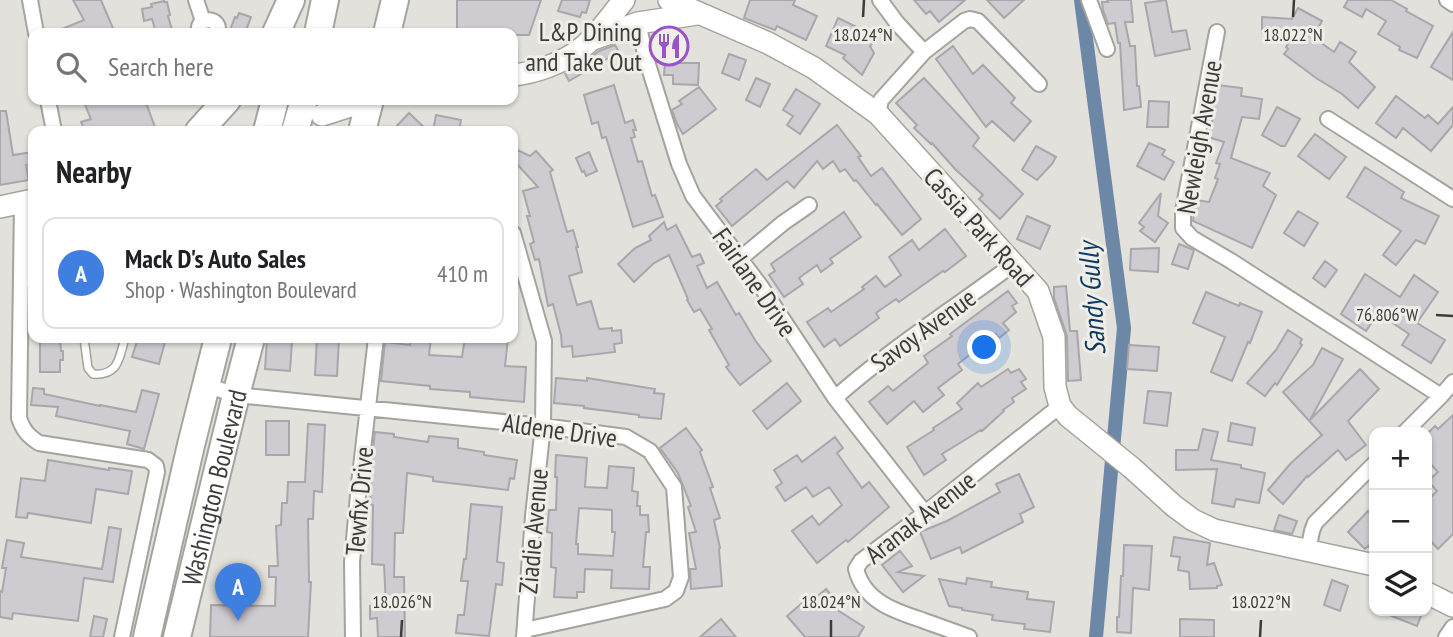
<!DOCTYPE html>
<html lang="en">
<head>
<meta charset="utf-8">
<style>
  body { margin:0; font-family:"PT Sans Narrow",sans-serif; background:#f2f2f2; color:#202124 }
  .controls { position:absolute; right:21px; bottom:21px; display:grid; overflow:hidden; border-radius:14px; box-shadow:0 2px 5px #0004 }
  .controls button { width:63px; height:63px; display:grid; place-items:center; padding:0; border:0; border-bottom:2px solid #e0e0e0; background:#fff; color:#202124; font:35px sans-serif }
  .you { position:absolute; left:985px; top:348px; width:24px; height:24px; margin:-18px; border:5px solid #fff; border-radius:50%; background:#1a73e8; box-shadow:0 0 0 10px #1a73e833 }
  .badge { display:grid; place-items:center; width:46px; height:46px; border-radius:50%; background:#d93025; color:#fff; font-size:23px; font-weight:700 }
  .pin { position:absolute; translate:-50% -58px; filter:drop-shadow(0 2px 4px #0008) }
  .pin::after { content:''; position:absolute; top:37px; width:24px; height:21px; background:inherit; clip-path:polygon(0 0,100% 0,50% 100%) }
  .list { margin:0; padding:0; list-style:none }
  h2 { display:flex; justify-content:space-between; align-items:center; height:91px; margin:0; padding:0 28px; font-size:30px }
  h2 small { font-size:23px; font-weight:400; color:#757577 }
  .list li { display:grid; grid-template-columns:46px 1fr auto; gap:21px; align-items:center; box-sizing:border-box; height:112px; margin:0 14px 14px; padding:0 14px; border:2px solid #e0e0e0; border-radius:14px }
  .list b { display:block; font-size:26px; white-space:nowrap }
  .list p { margin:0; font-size:23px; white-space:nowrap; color:#757577 }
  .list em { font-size:23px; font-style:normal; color:#757577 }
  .icon { flex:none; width:38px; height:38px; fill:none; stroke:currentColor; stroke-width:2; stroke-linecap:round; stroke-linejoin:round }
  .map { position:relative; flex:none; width:1453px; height:637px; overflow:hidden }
  .search { position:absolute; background:#fff; box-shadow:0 2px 5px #0004; left:28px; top:28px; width:490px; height:77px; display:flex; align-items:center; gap:18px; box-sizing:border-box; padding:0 24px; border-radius:14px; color:#757577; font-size:26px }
  .panel { position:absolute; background:#fff; box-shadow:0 2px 5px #0004; left:28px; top:126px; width:490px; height:217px; border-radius:14px }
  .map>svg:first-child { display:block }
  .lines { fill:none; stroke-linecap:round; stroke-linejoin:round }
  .canal { stroke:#6c88a6; stroke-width:14 }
  .building { fill:#cecbd1; stroke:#a9a6ac; stroke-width:2; fill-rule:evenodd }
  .lane-casing { stroke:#a4a39d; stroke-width:10 }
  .street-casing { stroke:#a4a39d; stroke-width:18 }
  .secondary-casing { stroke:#a4a39d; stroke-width:24 }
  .highway-casing { stroke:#a4a39d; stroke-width:30 }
  .lane { stroke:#fff; stroke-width:7 }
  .street { stroke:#fff; stroke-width:14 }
  .secondary { stroke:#fff; stroke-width:21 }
  .highway { stroke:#fff; stroke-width:26 }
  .ticks { fill:none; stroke:#3c3c39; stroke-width:2.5 }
  .labels { text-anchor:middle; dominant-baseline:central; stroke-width:6; stroke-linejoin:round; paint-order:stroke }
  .poi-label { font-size:26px; fill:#3c3c39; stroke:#f0eee8; text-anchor:end }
  .street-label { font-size:26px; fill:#3c3c39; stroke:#f0eee8 }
  .water-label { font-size:28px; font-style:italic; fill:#0e3962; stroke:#f0eee8 }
  .ticks-label { font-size:18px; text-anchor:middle; fill:#3c3c39; stroke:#f0eee8; stroke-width:6; stroke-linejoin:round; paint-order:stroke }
</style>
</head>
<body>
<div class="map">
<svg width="1453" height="637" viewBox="0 0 1453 637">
  <rect width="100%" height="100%" fill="#e2e1db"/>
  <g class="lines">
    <path class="canal" d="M1081,0L1124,328L1096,637"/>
  </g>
  <path class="building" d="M73,0H101L115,33H52L84,20Z
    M457,0H541L529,35H513V33H457Z
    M562,0H590L586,13L582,12L580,17L558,11Z
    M750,0H795L793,5L817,16L806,40L777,26L775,30L744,18Z
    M914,0H965L939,22L930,11L926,14Z
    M987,0H1024L1004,18Z
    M1107,0H1131L1133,22H1125L1130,46H1135L1137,86H1139L1141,107L1124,110L1120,43H1118L1115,23L1108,24L1103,10L1102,2H1108Z
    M1166,0L1172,32L1186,30L1190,49L1155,56L1145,3Z
    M1348,0H1391L1407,9L1406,11L1433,26L1417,58L1399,50L1400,47L1378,34L1386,21L1366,9L1362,17L1344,7Z
    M164,1V2H167L170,15L168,16L173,33H156L152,19L144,21L142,9L152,7L151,4Z
    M1298,8L1322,21L1313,37L1334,52L1340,42L1356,52L1349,62L1375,87L1358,108L1342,94L1316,78L1284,54L1288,49L1286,47L1294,35L1262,33V17L1292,19Z
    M239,13L251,17L245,33H229L235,17L237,18Z
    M838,18L859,28L876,39L870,46L874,53L862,75L843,58L845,55L826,46Z
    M1453,32V80L1431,67Z
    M673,34L682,49L665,58L657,44Z
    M615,45L619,52L569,81L565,74L580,66L599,51Z
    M953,46L973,74L983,65L1015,98L1011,103L1031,121L1014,141L992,121L986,127L936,59Z
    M729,54L746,60L739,80L722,73Z
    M665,63H699L698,85L673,84V75H664Z
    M756,78L770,84L760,107L746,100Z
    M924,78L977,135L979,138L973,146L1023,194L1000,219L979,199L983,195L955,169L932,143L931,144L914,128L917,125L896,103Z
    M614,85L625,123L633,120L636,130H633L635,137L631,138L638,162L642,161L652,196L655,195L663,217L633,227L606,137L602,138L598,122L592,124L584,95Z
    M1217,85L1242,88L1241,96L1262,99L1259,119L1242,117L1231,158L1270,173L1263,186L1276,195L1252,248L1193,221L1195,200L1209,202L1218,179L1215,178L1220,164L1216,163L1224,142L1208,137L1215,110L1212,109Z
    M699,87L716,109L683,134L677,124L672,110L682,104L679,101Z
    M796,89L820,104L800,134L787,125L793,116L783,110Z
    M1396,96L1425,118L1428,115L1438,124L1453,107V125L1431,151L1403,128L1396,138L1376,123Z
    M83,100H145L155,127L142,131H85L81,122L91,119Z
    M1149,101L1169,102L1168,127H1147Z
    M1277,107L1300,119L1285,146H1281L1262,135Z
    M0,111H6L13,155L33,152V163L26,165L29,180L0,185Z
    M409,113L428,131H392Z
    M436,115L461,120L459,131H433Z
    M837,125L861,156L858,157L871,176L882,168L921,219L902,235L877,204L876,205L856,180L854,181L845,169L840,172L833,161L823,169L817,161L794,188L787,181L732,226L716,206L722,201L720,199L756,169L767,180Z
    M1315,134L1346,157L1329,179L1298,156Z
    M1149,143L1165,150L1162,155L1174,162L1164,180L1137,166Z
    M1036,146L1056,157L1052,164L1037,180L1022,170Z
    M513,148L530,156L536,151L553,170L550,172L567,232L573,230L578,247H576L582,272L569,276L577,305L591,301L599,329L612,328V331L621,330L622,343L614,344L615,352L573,357L572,346L562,347L561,335L553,304L548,306L539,259L535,260L530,244L534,242L527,216H530L523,191L538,187L515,162Z
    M589,152L597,171L586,176L584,171L582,172L576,158Z
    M1365,167L1404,192L1401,198L1439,216L1425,244L1416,240L1396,265L1383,255L1401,231L1347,197Z
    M1161,193L1158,216L1168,223L1155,242L1140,231L1144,227L1139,223Z
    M1298,211L1318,223L1304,246L1284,233Z
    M844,212L861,237L830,259L833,263L821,272L817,265L799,278L803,284L784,297L769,275L775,271L771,264Z
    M1027,216L1050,226L1040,249L1017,239Z
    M664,222L667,230L676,225L692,257L700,254L704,263L697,266L707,288L717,282L736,315L739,313L755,340L771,361L740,385L726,367L729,365L709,330L712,329L700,309L694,312L687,300L688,299L669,255L654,263L634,282L618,264L635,248L651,240L649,236Z
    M945,229L966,256L945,272L943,271L899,302L896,299L876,313L879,318L840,346L835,339L824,347L807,322L828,308L831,312L864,289L862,287L876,276L885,287L901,275L889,257L912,240L919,250Z
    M1179,244L1194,250L1188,269L1172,264Z
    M1159,248L1158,272L1130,270L1131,249Z
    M1325,261L1337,270L1325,287L1313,278Z
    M1365,274L1400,297L1414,275L1438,292L1417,323L1445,340L1431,363L1402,345L1409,334L1378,313L1366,331L1341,314Z
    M1066,286L1070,331H1077L1081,380L1068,381L1067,336L1054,298V287Z
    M1008,291L1017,303L1012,306L1016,312L1003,323L1009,330L999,338L996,334L958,364L962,370L938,388L944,395L923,412L914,401L887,424L869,402L888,386L893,391L928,363L924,356L952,336L950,334Z
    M1206,292L1239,306L1240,303L1262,312L1250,343L1248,342L1232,381L1211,372L1225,337L1193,323Z
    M1288,330L1302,339L1300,343L1302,345L1277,385L1275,383L1265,396L1247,383L1276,350Z
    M40,338H60L61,351H63V360H60V372H40Z
    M138,338H166L159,364L132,357Z
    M317,338H339L337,376L315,375Z
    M411,338H431L429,355L462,357L465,338H508L505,366L526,367L524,402L470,397V392L430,389V386L381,381L385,342L410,345Z
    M267,339L292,341L290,371L265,369Z
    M1129,345L1159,347L1157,371L1127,369Z
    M1322,348L1343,359L1310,420L1360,369L1379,389L1348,421L1366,445L1346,460L1338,450L1308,477L1307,476L1283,504L1268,490L1291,463L1322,435L1283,392L1313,365Z
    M1008,369L1011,373L1019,369L1026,379L1021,382L1026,389L1012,398L1014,402L1003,410L1004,411L982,431L981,430L942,454L946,460L924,475L907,447L934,430L933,428L962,409L957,403L978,383L981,387Z
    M556,378L587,381V378L655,389L654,393L664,394L661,419L639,417V415L584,408V406L554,403Z
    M787,383L801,401L767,429L753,411Z
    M33,388L44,389V394L100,406V405L136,412L142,390L159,394L144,449L127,444L130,431L56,416L58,407L31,405Z
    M1148,391L1171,393L1167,426L1144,423Z
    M1453,415V534L1438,549L1427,537V501L1437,491L1428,481L1438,472L1427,460V434L1435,426L1438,429Z
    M266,421H289V455H266Z
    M1231,423L1255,428L1252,445L1228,441Z
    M308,424L325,425L322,492L314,491L313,519H308L309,582H311L308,637H210L211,605L275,606L276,577H269V566H278L276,526L281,525L282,503H287L288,482H305Z
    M686,428L702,450L700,452L713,487L710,488L720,518L714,520L720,548L719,549L722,586L691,589L690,569H696L689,533L696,532L688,507L691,506L678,473L660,448Z
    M1203,429L1218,432L1211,460L1241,465V468L1265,473L1259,503L1236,499L1234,507L1212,503L1217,469L1176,470V450H1198Z
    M375,432L394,434V437L428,442L429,436L458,439V448L484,452V455L517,460L514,479L510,478L508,490L433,481V477L407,473L403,533H395L394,577H404L405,637H378L377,618L370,619V606L386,605L384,565L372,564L373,505L370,504L372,473L371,462Z
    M835,437L843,448L837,453L862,488L869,482L889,507L848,542L846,540L817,563L792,531L812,516L819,525L842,505L829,487L813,497L806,487L785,501L776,487L782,483L774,470L797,455L802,462Z
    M556,455L587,458L585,487L607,488L609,466L634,468L632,491L638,492L637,506H640V515H648L649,532H646L643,567H650L649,589L611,588L612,570L585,569L584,592H577V598L554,597L556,568L551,567L552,533L547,532L549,510H556L557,477H555ZM579,508L612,510V532H615L613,556L578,554V544H576Z
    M48,460L109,470V468L132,471L128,494L96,489L91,523L28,513L27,518L16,517L21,478L45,481Z
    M1019,474L1034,507L1020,514L1023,522L962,553L960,547L931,559L920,532L947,521L1000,492L996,484Z
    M471,504L502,507L497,562L504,563L502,585L496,584L489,636L456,633L458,615H464L468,581H461L464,559H466Z
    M1368,511L1374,517V552L1368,546L1365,549L1348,532Z
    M1279,515L1297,521L1292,534L1274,530Z
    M109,527L121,529L113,582L84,578L78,621L13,613L12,619L0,617V591L2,592L6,568H2L7,540L24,543L21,557L102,569Z
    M1174,537L1210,543L1207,565L1214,563L1222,585L1217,586V588L1190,589L1189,572L1178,570L1180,557L1171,556Z
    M1124,545L1152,546L1149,590L1133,588L1131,633L1117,632V617H1119L1121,576H1123Z
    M900,551L912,566L898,572L924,576L903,592L882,565Z
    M967,578L992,582L991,587L1028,592L1027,599L1054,602L1050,632L1024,629L1025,624L992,620L993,615L962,610V608L949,606L939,579L966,584Z
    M1332,580L1348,586L1340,611L1324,605Z
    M826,589L842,608L839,611L864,627L858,637H805L787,616L809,597L812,601Z
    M1379,611H1416L1422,613L1417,626Z
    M94,616L107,619L103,637H90Z
    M721,619L736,637H700Z
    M1180,619L1214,620V637H1180Z"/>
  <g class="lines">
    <defs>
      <path id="lane" d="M22,282H33
        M84,338L88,368L93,374C119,376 119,358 125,338"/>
      <path id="street" d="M30,0L36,33
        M196,0L203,21
        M880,0L897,23L924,52
        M1089,0L1107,49
        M1447,0L1453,4
        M638,23L646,58L679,164L693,196L762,288L835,398L925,513
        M1217,32L1183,211V228L1192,238L1231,261L1441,396
        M199,33C198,26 200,22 207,20C215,20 220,25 217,33
        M48,100L54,131
        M878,114L881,100L924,52L964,21L970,19L978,21L1039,84
        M1328,119L1453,199
        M22,203L19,418C23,430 28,436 39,443L148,460L156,466L157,472L122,637
        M513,233L544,341L543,426L533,516L524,637
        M741,258L783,223L809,205
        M206,385L236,395L543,426L626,437L650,451L674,487L681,577L676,591L665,599L525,630
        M835,398C890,349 953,309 1012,265
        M1405,432L1441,396L1453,382
        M1308,551L1312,531L1315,523L1374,464
        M353,637L352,562L359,484L376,338
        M969,637C953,631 938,626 922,620C894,611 864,601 856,569L861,561L925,513L1060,406
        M1446,637L1453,627"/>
      <path id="secondary" d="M669,0L768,43L814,68L878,114L1038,291L1054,337L1055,387L1060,406L1068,416L1132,468L1174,506L1193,520L1214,530L1374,565
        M593,39L638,23L697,14
        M513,75C535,73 562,63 579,50C597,37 610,16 624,0
        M322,115L369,100
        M0,207L33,200
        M1427,593L1453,606"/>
      <g id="highway">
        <path d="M276,33L291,0"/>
        <path d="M318,33L325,0"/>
        <path d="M387,33L395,0"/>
        <path d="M199,131L227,100"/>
        <path d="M267,131L275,100"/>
        <path d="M295,131L304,100"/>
        <path d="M362,131L370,100"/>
        <path d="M147,637L191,445L218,338"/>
        <path id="s1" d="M177,637L236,395L251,338"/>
      </g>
    </defs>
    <use href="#lane" class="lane-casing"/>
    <use href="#street" class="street-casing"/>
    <use href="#secondary" class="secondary-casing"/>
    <use href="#highway" class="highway-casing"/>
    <use href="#lane" class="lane"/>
    <use href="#street" class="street"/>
    <use href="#secondary" class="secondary"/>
    <use href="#highway" class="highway"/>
  </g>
  <path class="ticks" d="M863,17L864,0M1293,17L1294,0M1436,315L1453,316M401,637L402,620M831,637V620M1260,637L1261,620"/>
  <defs>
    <symbol id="restaurant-ring" viewBox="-11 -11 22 22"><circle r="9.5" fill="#f0eee8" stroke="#9a54c7" stroke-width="1.5"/><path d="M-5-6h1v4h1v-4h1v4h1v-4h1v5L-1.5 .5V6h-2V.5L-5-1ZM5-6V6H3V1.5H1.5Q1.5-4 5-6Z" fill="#9a54c7"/></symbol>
  </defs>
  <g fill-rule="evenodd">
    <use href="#restaurant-ring" x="647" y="24" width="44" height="44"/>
  </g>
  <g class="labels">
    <g class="poi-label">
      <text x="642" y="31">L&amp;P Dining<tspan x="642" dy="30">and Take Out</tspan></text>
    </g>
    <g class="street-label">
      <text transform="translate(1199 137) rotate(-80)">Newleigh Avenue</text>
      <text transform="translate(979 227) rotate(48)">Cassia Park Road</text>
      <text transform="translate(755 282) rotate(55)">Fairlane Drive</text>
      <text transform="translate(923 330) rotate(-36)">Savoy Avenue</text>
      <text transform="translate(560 430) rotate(8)">Aldene Drive</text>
      <text stroke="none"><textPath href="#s1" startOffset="154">Washington Boulevard</textPath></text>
      <text transform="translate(359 501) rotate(-85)">Tewfix Drive</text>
      <text transform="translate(920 517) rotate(-38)">Aranak Avenue</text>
      <text transform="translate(533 531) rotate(-85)">Ziadie Avenue</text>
    </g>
    <g class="water-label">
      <text transform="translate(1091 299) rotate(-94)">Sandy Gully</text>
    </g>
  </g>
  <g class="ticks-label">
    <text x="863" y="41">18.024°N</text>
    <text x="1293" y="41">18.022°N</text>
    <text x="1387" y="321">76.806°W</text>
    <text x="402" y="608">18.026°N</text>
    <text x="831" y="608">18.024°N</text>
    <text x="1261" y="608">18.022°N</text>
  </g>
</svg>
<div class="controls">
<button>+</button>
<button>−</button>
<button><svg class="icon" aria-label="layers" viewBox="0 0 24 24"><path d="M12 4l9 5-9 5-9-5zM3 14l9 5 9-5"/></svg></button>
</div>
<div class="you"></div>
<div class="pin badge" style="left:238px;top:621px;background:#3f7fe0">A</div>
<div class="search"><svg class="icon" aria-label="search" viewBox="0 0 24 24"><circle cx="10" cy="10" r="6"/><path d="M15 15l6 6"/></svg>Search here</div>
<section class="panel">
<h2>Nearby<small></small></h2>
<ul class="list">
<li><span class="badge" style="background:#3f7fe0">A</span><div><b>Mack D's Auto Sales</b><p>Shop · Washington Boulevard</p></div><em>410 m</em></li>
</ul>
</section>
</div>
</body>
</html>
